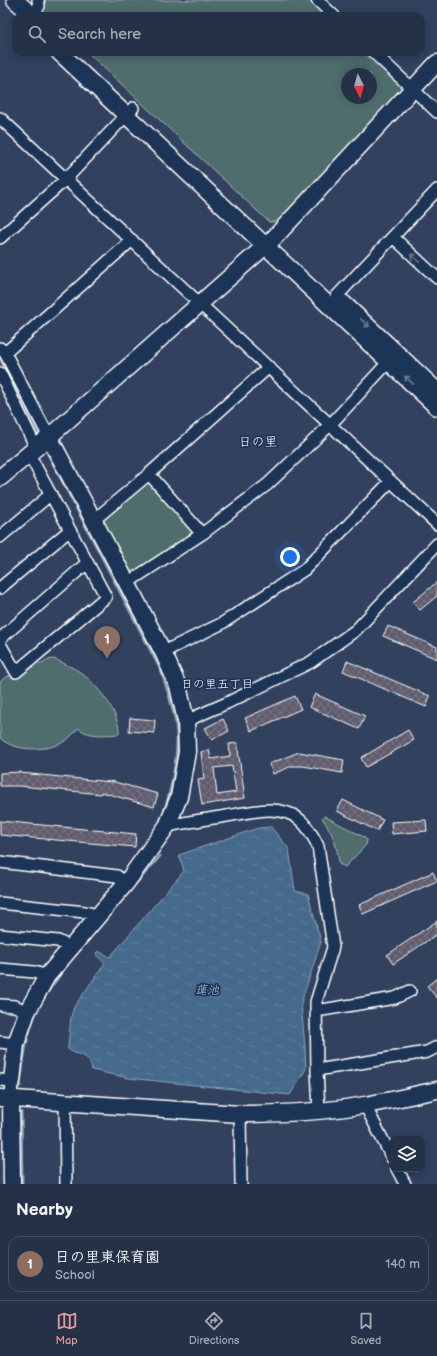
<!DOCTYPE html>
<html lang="en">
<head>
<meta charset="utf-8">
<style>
  body { margin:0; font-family:"Balsamiq Sans","Klee One",sans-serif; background:#2d394d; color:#f1f3f6 }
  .controls { position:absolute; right:12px; bottom:12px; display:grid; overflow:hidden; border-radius:8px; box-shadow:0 2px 10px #0003 }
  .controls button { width:36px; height:36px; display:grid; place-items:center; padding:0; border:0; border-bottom:1px solid #424c5f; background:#253146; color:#f1f3f6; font:20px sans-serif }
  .compass { position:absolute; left:341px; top:68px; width:36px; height:36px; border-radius:50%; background:#253146; box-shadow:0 2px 10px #0003; rotate:174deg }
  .you { position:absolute; left:290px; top:557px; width:14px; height:14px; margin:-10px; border:3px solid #fff; border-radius:50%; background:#1a73e8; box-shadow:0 0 0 6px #1a73e833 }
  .badge { display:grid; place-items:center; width:26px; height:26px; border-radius:50%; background:#e69b98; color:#fff; font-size:13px; font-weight:700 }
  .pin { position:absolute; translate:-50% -33px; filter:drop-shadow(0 1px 2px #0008) }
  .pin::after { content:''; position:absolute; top:21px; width:14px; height:12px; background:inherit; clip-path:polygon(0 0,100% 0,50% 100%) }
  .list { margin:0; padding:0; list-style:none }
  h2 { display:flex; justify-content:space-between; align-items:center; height:52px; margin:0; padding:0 16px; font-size:17px }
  h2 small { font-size:13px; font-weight:400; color:#a3a9b3 }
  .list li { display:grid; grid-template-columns:26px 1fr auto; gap:12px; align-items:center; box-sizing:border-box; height:56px; margin:0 8px 8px; padding:0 8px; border:1px solid #424c5f; border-radius:12px }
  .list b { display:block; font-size:15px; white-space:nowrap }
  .list p { margin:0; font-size:13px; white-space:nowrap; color:#a3a9b3 }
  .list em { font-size:13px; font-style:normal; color:#a3a9b3 }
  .icon { flex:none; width:22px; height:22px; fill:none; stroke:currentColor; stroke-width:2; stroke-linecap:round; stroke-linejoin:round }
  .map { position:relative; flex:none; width:437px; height:1184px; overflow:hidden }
  .search { position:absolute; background:#253146; box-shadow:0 2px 10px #0003; left:12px; right:12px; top:12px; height:44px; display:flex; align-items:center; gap:10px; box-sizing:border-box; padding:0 14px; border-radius:12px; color:#a3a9b3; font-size:15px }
  .sheet { height:116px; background:#253146 }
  nav { display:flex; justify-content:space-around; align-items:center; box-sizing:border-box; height:56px; border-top:1px solid #424c5f; background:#253146; font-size:11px; color:#a3a9b3 }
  nav a { display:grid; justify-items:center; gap:2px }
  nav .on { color:#e69b98 }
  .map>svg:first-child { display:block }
  .park { fill:#4f6d6d; stroke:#a7b6b6; fill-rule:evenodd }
  .water { fill:url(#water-ripples); stroke:#8fa6ba }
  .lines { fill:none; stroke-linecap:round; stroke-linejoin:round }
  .stream { stroke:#8fa6ba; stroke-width:3 }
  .building { fill:url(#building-cross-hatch); stroke:#fff; fill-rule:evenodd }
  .street-casing { stroke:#fff; stroke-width:14 }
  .secondary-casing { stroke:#fff; stroke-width:19 }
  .street { stroke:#1d3557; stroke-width:11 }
  .secondary { stroke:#1d3557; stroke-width:16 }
  .oneway { stroke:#6c7c92 }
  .labels { text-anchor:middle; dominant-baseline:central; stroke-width:3.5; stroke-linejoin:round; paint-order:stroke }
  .neighbourhood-label { font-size:12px; fill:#fff; stroke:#1d3557 }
  .water-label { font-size:12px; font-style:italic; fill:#b4c4d1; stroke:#1d3557 }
  .quarter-label { font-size:13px; fill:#fff; stroke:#1d3557 }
</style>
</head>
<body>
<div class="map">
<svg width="437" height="1184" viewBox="0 0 437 1184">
  <defs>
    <pattern id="water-ripples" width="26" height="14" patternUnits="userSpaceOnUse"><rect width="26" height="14" fill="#446b8c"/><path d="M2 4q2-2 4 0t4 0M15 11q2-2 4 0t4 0" fill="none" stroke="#60819d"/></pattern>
    <pattern id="building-cross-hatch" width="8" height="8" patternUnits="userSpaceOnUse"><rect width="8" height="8" fill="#605c6d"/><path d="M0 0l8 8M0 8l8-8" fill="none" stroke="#787483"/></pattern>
  </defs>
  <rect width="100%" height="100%" fill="#31415e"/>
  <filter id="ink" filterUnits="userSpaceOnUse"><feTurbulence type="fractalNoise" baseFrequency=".025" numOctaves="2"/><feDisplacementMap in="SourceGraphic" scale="8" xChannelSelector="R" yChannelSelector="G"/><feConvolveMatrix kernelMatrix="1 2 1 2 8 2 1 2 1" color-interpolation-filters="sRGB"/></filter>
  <g filter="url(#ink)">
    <path class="park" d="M41,0H309L327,16H48L42,10Z
      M87,52H365L403,87L278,222H269ZM347,74H371V98H347Z
      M151,480L194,528V534L134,575L128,574L102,521L146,481Z
      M54,659C63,663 72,667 80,672C96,684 121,713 119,734C107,735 88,737 78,728C74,733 70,738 65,741C48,752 14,752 0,738V682C6,676 9,674 16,678L37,661L40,664L47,660Z
      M324,816L364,837L367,840L366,845L345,867L339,864C337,844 333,834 322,818Z"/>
    <path class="water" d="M271,827L289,849L295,891L308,894L321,942L301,1003L305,1047L306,1069L290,1095L128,1078L92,1070C88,1051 79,1058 68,1049V1046L71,1017L74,1007L105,963L97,956L96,953L98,951L110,957L184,871L179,855L258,828Z"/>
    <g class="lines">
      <path class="stream" d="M0,358L40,439
        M45,448L161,670C167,688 173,705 176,724C180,751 172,789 163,815
        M131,889L160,856
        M20,1086C23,1061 26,1034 37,1010C45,994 57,978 68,964
        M21,1112L22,1184"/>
    </g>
    <path class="building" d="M437,582V596L420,610L413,602Z
      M388,626L437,647V659L383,636Z
      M347,661L430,696L426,707L343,671Z
      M315,694L365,716L359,729L309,707Z
      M295,696L301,709L251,731L245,718Z
      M130,718L155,720L154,733L129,731Z
      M223,719L229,731L212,740L205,728Z
      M408,730L414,740L366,767L361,758Z
      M237,743L245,798L202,805L198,780L204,779L201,752L209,750L211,759L230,756L229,744ZM232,766L236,792L217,795L214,768Z
      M299,752L344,760L342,773L303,766H292L273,774L269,764Z
      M21,772V773L111,782V781L158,794L154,807L101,792V794L20,786H0V773Z
      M343,800L383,820L377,831L337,811Z
      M426,820L427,831L392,834L391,822Z
      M0,821L136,834L135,847L0,835Z
      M433,872L437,881L363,914L359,905Z
      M437,921V934L393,964L387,955Z
      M437,978V998L427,986Z"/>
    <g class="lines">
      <defs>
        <path id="street" d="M317,0L334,16
          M33,16L39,6L38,0
          M373,52L437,112
          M0,118L437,524
          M393,237L437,278
          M0,238L66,179L133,108
          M336,297L437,190
          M0,348L5,353L49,437
          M5,353L132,240
          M0,373L36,448
          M149,474L202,534
          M94,520L149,474L269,367
          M0,537L51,494
          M127,583L202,534L268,484L330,425L394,356
          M0,588L70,530
          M0,639L87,563
          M0,644L16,672L106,597L29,454
          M163,652L221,624L304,570L391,481
          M186,721L227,703L311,662L356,630L437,544
          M167,826C187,822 207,819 227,816C247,813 269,806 288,813C303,818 311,832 318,846L333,947L316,1002L317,1070L319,1111
          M0,862L117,876L126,883
          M0,903L85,912L98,915
          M0,935L58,941L70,947
          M0,969L34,972L47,976
          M0,1005L15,1006L27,1012
          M316,1011L395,998L410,991
          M0,1042L16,1044
          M317,1070L427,1052L437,1047
          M0,1080L12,1081L11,1099
          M65,1102L66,1184
          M365,1105L392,1158
          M240,1114L241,1184
          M397,1169L405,1184"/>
        <path id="secondary" d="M15,0L33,16
          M59,52L437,407
          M343,303L437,391
          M0,478L49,437L273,239L437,63
          M12,1081L16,1044L27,1012L47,976L126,883L167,826L179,797L187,752L186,721L178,686L163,652L127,583L49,437
          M0,1098L240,1114C282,1114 324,1112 365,1105C389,1101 413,1095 437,1090
          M11,1099L12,1184"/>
      </defs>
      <use href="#street" class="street-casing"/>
      <use href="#secondary" class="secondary-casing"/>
      <use href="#street" class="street"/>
      <use href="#secondary" class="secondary"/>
    </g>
    <defs><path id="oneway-shaft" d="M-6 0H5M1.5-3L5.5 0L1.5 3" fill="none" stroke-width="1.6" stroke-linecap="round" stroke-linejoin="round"/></defs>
    <g class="oneway">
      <use href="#oneway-shaft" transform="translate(415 258) rotate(-137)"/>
      <use href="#oneway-shaft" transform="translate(365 323) rotate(43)"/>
      <use href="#oneway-shaft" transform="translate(409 380) rotate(-137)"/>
    </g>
  </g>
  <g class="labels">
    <g class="neighbourhood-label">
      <text x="217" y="684">日の里五丁目</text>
    </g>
    <g class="water-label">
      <text x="207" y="990">蓮池</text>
    </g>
    <g class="quarter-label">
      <text x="258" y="442">日の里</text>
    </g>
  </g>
</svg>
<div class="controls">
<button><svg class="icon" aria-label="layers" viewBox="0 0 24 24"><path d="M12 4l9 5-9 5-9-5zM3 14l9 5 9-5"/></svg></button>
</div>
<svg class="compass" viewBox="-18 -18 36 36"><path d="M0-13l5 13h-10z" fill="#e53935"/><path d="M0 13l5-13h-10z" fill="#a3a9b3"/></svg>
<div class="you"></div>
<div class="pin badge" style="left:107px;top:659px;background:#8d6e63">1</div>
<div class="search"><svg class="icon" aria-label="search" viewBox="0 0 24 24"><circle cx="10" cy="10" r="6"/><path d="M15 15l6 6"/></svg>Search here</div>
</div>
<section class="sheet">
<h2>Nearby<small></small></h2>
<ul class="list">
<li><span class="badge" style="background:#8d6e63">1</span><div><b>日の里東保育園</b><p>School</p></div><em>140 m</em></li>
</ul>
</section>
<nav>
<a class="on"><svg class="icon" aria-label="map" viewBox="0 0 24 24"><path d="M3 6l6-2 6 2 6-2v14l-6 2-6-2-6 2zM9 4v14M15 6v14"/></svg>Map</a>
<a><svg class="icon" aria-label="directions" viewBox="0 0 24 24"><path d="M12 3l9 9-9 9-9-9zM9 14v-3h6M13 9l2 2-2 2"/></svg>Directions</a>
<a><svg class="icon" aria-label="saved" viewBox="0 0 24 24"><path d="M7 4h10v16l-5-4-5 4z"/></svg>Saved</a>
</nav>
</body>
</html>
